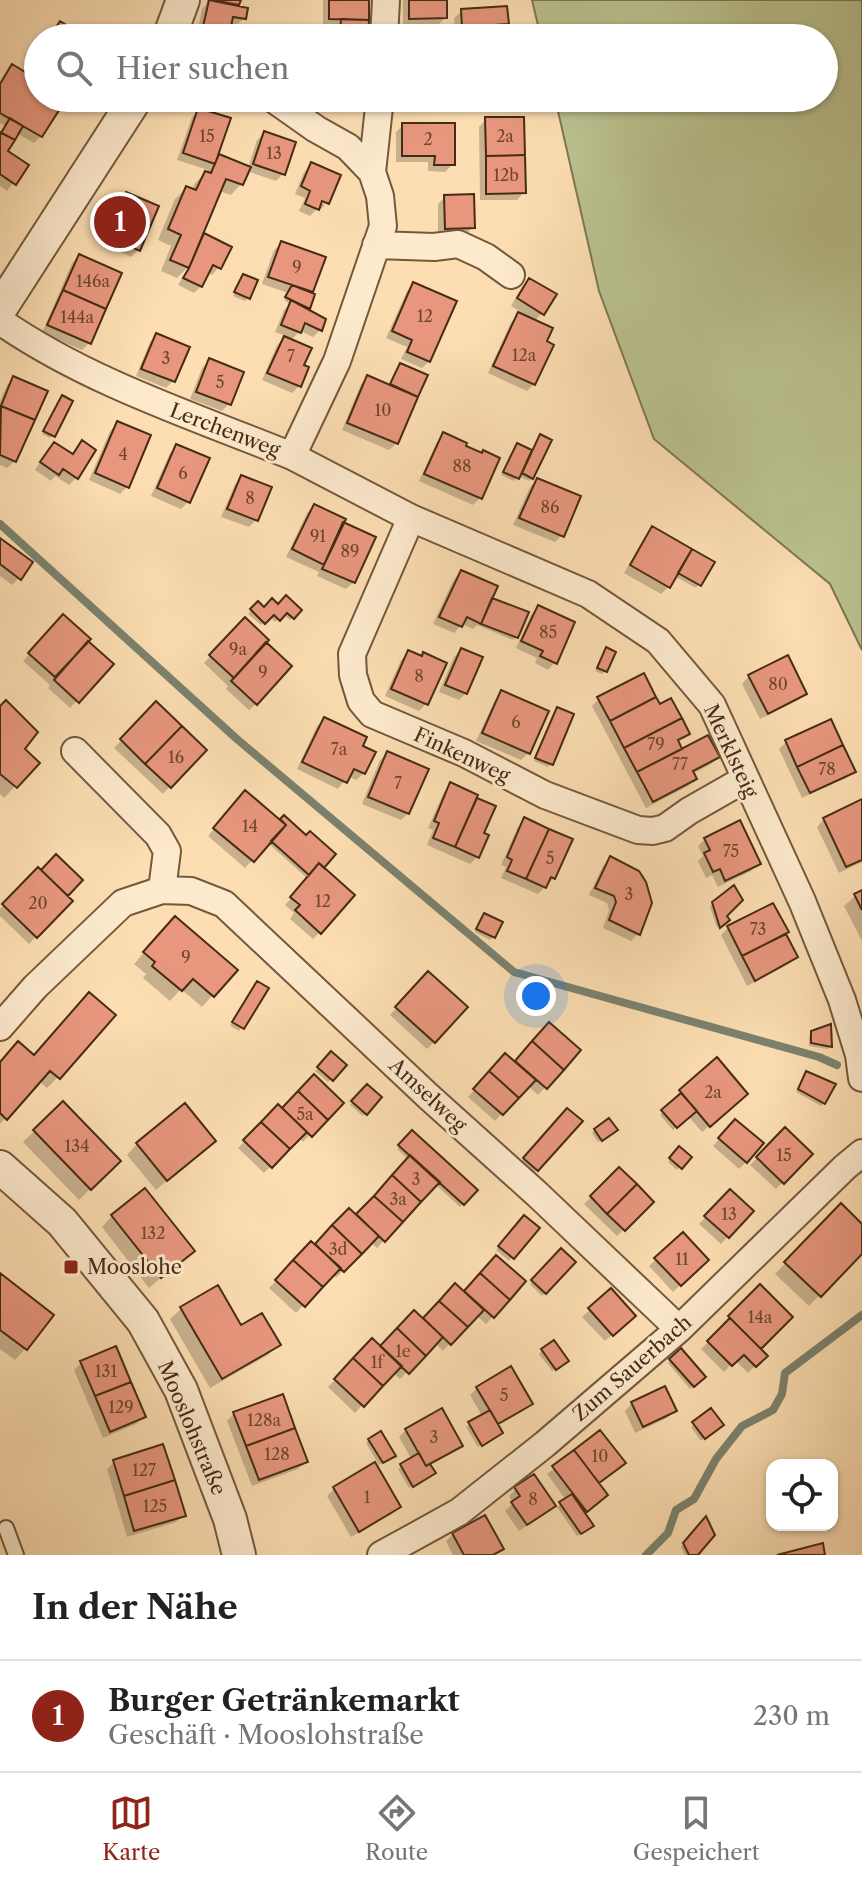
<!DOCTYPE html>
<html lang="de">
<head>
<meta charset="utf-8">
<style>
  body { margin:0; font-family:"Libre Caslon Text",serif; background:#f6f6f6; color:#222 }
  .controls { position:absolute; right:24px; bottom:24px; display:grid; overflow:hidden; border-radius:16px; box-shadow:0 2px 6px #0004 }
  .controls button { width:72px; height:72px; display:grid; place-items:center; padding:0; border:0; border-bottom:2px solid #e0e0e0; background:#fff; color:#222; font:40px sans-serif }
  .you { position:absolute; left:536px; top:996px; width:28px; height:28px; margin:-20px; border:6px solid #fff; border-radius:50%; background:#1a73e8; box-shadow:0 0 0 12px #1a73e833 }
  .badge { display:grid; place-items:center; width:52px; height:52px; border-radius:50%; background:#8f2418; color:#fff; font-size:26px; font-weight:700 }
  .pin { position:absolute; translate:-50% -50%; border:4px solid #fff; box-shadow:0 2px 8px #0006 }
  .list { margin:0; padding:0; list-style:none }
  h2 { display:flex; justify-content:space-between; align-items:center; height:104px; margin:0; padding:0 32px; font-size:34px }
  h2 small { font-size:26px; font-weight:400; color:#767676 }
  .list li { display:grid; grid-template-columns:52px 1fr auto; gap:24px; align-items:center; box-sizing:border-box; height:112px; padding:0 32px; border-top:2px solid #e0e0e0 }
  .list b { display:block; font-size:30px; white-space:nowrap }
  .list p { margin:0; font-size:26px; white-space:nowrap; color:#767676 }
  .list em { font-size:26px; font-style:normal; color:#767676 }
  .icon { flex:none; width:44px; height:44px; fill:none; stroke:currentColor; stroke-width:2; stroke-linecap:round; stroke-linejoin:round }
  .map { position:relative; flex:none; width:862px; height:1555px; overflow:hidden }
  .search { position:absolute; background:#fff; box-shadow:0 2px 6px #0004; left:24px; right:24px; top:24px; height:88px; display:flex; align-items:center; gap:20px; box-sizing:border-box; padding:0 28px; border-radius:44px; color:#767676; font-size:30px }
  .sheet { height:216px; background:#fff }
  nav { display:flex; justify-content:space-around; align-items:center; box-sizing:border-box; height:112px; border-top:2px solid #e0e0e0; background:#fff; font-size:22px; color:#767676 }
  nav a { display:grid; justify-items:center; gap:4px }
  nav .on { color:#8f2418 }
  .map>svg:first-child { display:block }
  .green { fill:#bac290; stroke:#807652; stroke-width:2 }
  .shadow { fill:#0003 }
  .lines { fill:none; stroke-linecap:round; stroke-linejoin:round }
  .stream { stroke:#7b826f; stroke-width:8 }
  .building { fill:#e8977e; stroke:#462b14; stroke-width:2 }
  .service-casing { stroke:#74583c; stroke-width:18 }
  .minor-casing { stroke:#74583c; stroke-width:30 }
  .tertiary-casing { stroke:#74583c; stroke-width:36 }
  .service { stroke:#fdeacd; stroke-width:14 }
  .minor { stroke:#fdeacd; stroke-width:26 }
  .tertiary { stroke:#fdeacd; stroke-width:32 }
  .poi-dot { fill:#8f2418; stroke:#fdeacd; stroke-width:3 }
  .labels { text-anchor:middle; dominant-baseline:central; stroke-width:6; stroke-linejoin:round; paint-order:stroke }
  .number-label { font-size:16px; fill:#6e462e }
  .street-label { font-size:20px; fill:#462b14; stroke:#fdeacd }
  .poi-label { font-size:20px; fill:#462b14; stroke:#fdeacd; text-anchor:start }
</style>
</head>
<body>
<div class="map">
<svg width="862" height="1555" viewBox="0 0 862 1555">
  <rect width="100%" height="100%" fill="#fcdeb2"/>
  <filter id="stains"><feTurbulence type="fractalNoise" baseFrequency=".0025" numOctaves="4"/><feColorMatrix values="0 0 0 0 .2 0 0 0 0 .09 0 0 0 0 .02 0 0 0 .5 -.17"/></filter>
  <radialGradient id="worn" r=".72"><stop offset=".6" stop-color="#630" stop-opacity="0"/><stop offset="1" stop-color="#630" stop-opacity=".3"/></radialGradient>
  <path class="green" d="M532,0H862V650L830,584L654,439L599,291L555,98H824V38H541Z"/>
  <path class="shadow" d="M207,0H239L237,7L244,18L237,25L229,24L227,35L224,38H194L197,35L202,9L206,5Z
    M323,0H367L366,38H334V26H323Z
    M403,0H445V18L438,25H403Z
    M462,11L507,23L500,30L482,31L483,38H398L402,33L436,35L441,30L455,29L454,18Z
    M12,67L38,81V98H64L41,136L34,143L16,133L5,152L26,166L7,191L0,186V133L5,126L0,123V82Z
    M333,98H365V104L358,111L332,110Z
    M415,98H453V102L450,105L415,107Z
    M199,110L214,163L219,157L248,168L257,140L264,133L283,174L276,181L247,171L241,184L231,195L219,191L198,241L204,235L219,267L212,275L207,272L201,286L194,293L178,285L188,269L187,268L177,278L161,271L171,246L158,240L175,199L186,188L192,190L194,184L208,170L177,160L192,117Z
    M486,119L524,192L517,200H480L479,127Z
    M403,125L453,164L445,172L428,171V162H396V132Z
    M311,165L338,176L327,203V201L312,198L325,205L320,210L317,209L310,216L299,211L305,198L295,194L304,172Z
    M126,194L138,250L131,257L101,243L119,201Z
    M445,197L473,227L466,234L438,235V204Z
    M281,243L311,291L309,294L308,308L306,310L320,330L313,337L300,331L290,341L301,366L307,368L299,386L292,393L262,380L277,345L286,336L275,332L284,310L290,304L284,300L288,293L262,284L274,250Z
    M79,256L120,274L89,343L82,350L42,333L72,263Z
    M243,276L248,298L245,301L233,296Z
    M530,280L542,313L534,322L545,342L534,384L527,391L488,373L511,322L518,315L527,319L528,316L511,306L522,287Z
    M414,284L429,361L422,368L401,359L407,347L386,338L407,291Z
    M157,335L173,381L166,388L136,376L150,342Z
    M209,361L229,404L222,411L190,399L202,368Z
    M400,365L425,376L397,443L389,450L342,430L361,384L368,377L389,386Z
    M14,378L15,461L7,468L0,465V401L7,385Z
    M62,398L53,435L50,438L42,434Z
    M118,423L127,487L120,494L89,480L110,431Z
    M444,435L463,447L498,459L480,498L473,505L419,481L437,442Z
    M540,437L532,478L529,481L518,476L514,481L501,475L517,445L531,452Z
    M82,443L76,478L69,485L55,476L51,481L35,470L47,451L54,444L72,456Z
    M177,446L188,502L181,509L151,496L170,453Z
    M242,477L256,520L249,527L221,517L235,484Z
    M537,480L562,535L555,542L513,525L530,487Z
    M314,506L354,582L346,589L317,576L319,572L286,557L307,513Z
    M653,529L712,563L696,588L674,576L668,587L661,594L624,573L646,536Z
    M0,540L19,578L12,585L0,576Z
    M461,572L490,599L516,637L513,640L477,625L473,629L462,624L454,633L433,624L454,579Z
    M258,603L264,609L278,606L299,610L290,620L283,614L275,622L269,616L261,625L248,614Z
    M538,608L555,662L548,670L535,663L537,658L516,648L531,615Z
    M245,620L256,704L249,710L226,689L228,686L204,663Z
    M57,624L111,665L70,708L48,688L50,685L23,661Z
    M461,650L466,693L459,700L439,692L454,657Z
    M606,650L605,671L602,674L595,671Z
    M408,653L426,704L419,711L385,696L401,660Z
    M749,676L805,693L798,700L760,719L742,684Z
    M502,693L546,712L528,753L521,760L476,741L495,700Z
    M599,699L659,706L687,733L677,742L681,752L718,757L711,764L692,774L695,779L688,786L646,808L592,706Z
    M156,704L204,750L163,794L114,748Z
    M0,709L22,749L37,763L4,798L0,794Z
    M557,709L551,764L548,767L534,761L554,712Z
    M324,719L360,747L364,773L356,780L348,776L338,789L297,769L317,726Z
    M786,742L853,771L846,778L802,798L779,749Z
    M387,753L408,813L401,820L362,804L380,760Z
    M451,785L493,807L481,834L477,857L470,864L427,845L433,830L428,828L444,792Z
    M238,800L280,822L284,818L321,868L320,932L313,939L290,919L294,913L285,905L308,879L268,843L245,868L208,836Z
    M862,801V862L839,873L817,827L824,819Z
    M525,820L554,878L538,894L501,878L506,867L501,865L518,827Z
    M705,839L758,864L751,871L718,887L712,875L706,878L698,861L703,856L698,846Z
    M610,859L638,934L631,941L603,928L609,910L607,903L589,895L603,866Z
    M38,870L80,880L65,896L70,901L29,944L0,916V909Z
    M862,892V941L844,906L855,896Z
    M713,903L727,920L717,928L710,907Z
    M481,918L493,937L490,940L475,932Z
    M728,928L784,934L796,957L789,964L747,986L721,935Z
    M164,929L235,970L202,1007L181,989L170,1001L143,978L146,974L134,964Z
    M428,974L434,1042L427,1049L390,1015Z
    M254,986L266,989L239,1031L230,1026Z
    M542,1032L579,1050L538,1095L528,1086L495,1121L468,1097L499,1063H514Z
    M813,1032L830,1047L827,1049L809,1046V1036Z
    M331,1054L344,1065L328,1082L315,1071Z
    M33,1057L58,1077L47,1088L39,1081L0,1124V1064Z
    M717,1060L739,1101L702,1132L688,1116L673,1130L660,1115L675,1101L673,1099L680,1092Z
    M806,1073L824,1103L821,1106L796,1092Z
    M367,1086L379,1097L363,1116L350,1105Z
    M341,1103L303,1142L299,1138L264,1173L238,1148L278,1107L282,1111Z
    M63,1104L118,1161L79,1200L23,1142Z
    M567,1110L580,1122L534,1173L521,1162Z
    M728,1129L746,1162L739,1169L713,1146Z
    M595,1130L612,1133L598,1142L592,1133Z
    M785,1130L810,1154L776,1189L750,1165Z
    M412,1132L475,1190L460,1207L435,1184L377,1248L370,1242L336,1278L333,1274L296,1313L269,1288L311,1244L315,1247L349,1211L356,1217L409,1160L397,1149Z
    M214,1141L156,1190L127,1155L137,1144Z
    M679,1149L689,1157L677,1170L668,1162Z
    M619,1170L651,1202L617,1236L584,1204Z
    M730,1191L751,1212L721,1244L699,1224Z
    M841,1206L862,1227V1251L809,1306L775,1274Z
    M112,1216L192,1251L149,1288L102,1227Z
    M524,1218L537,1228L509,1261L496,1250Z
    M683,1234L707,1260L673,1292L649,1266Z
    M561,1251L573,1262L542,1296L530,1284Z
    M489,1264L524,1281L486,1324L476,1315L443,1351L435,1343L400,1379L393,1372L355,1413L328,1387L372,1341L380,1349L422,1321L456,1286L464,1293Z
    M0,1276L51,1315L25,1349L15,1360L0,1349Z
    M760,1287L758,1349L765,1356L748,1373L735,1360L724,1372L701,1349L724,1327L722,1324Z
    M611,1291L626,1323L605,1341L582,1317Z
    M181,1309L241,1327L279,1344L268,1355L210,1388L170,1319Z
    M542,1351L563,1364L552,1371L539,1354Z
    M681,1351L703,1377L690,1389L668,1363Z
    M81,1363L144,1416L136,1424L103,1438L74,1370Z
    M477,1388L530,1404L523,1411L497,1426L498,1436L478,1447L466,1427L482,1416L470,1395Z
    M632,1403L674,1411L667,1418L635,1433L625,1411Z
    M711,1411L718,1428L701,1441L691,1427Z
    M234,1413L306,1462L298,1469L252,1486L227,1421Z
    M406,1430L460,1445L453,1452L429,1466L430,1476L409,1488L398,1469L412,1460L399,1437Z
    M600,1433L616,1469L597,1484L598,1502L583,1514L589,1529L577,1536L557,1507L566,1500L547,1474Z
    M369,1440L390,1458L379,1465L366,1443Z
    M114,1462L183,1515L176,1522L127,1537L107,1469Z
    M374,1465L399,1507L392,1514L351,1537L327,1496L334,1489Z
    M516,1489L553,1506L546,1513L519,1531L505,1511L513,1503L509,1496Z
    M706,1520L695,1555H685L681,1547Z
    M453,1534L502,1549L495,1555H453L446,1541Z"/>
  <g class="lines">
    <path class="stream" d="M0,524L238,740L514,972L819,1057L837,1065
      M646,1555L668,1533L676,1510L694,1499L716,1459L742,1426L773,1410L782,1394L785,1373L862,1315"/>
  </g>
  <path class="building" d="M209,0L248,8L246,19L233,17L229,36L202,31Z
    M212,0H241L239,5Z
    M329,0H369V20L329,19Z
    M409,0H447V18L409,19Z
    M507,6L509,24L462,27L461,9Z
    M341,19L369,20L368,38H340Z
    M60,21L87,38H49Z
    M484,25L485,38H441L440,28Z
    M200,30L225,36L224,38H198Z
    M438,30V38H402V31Z
    M12,64L38,80V98H52L63,104L42,137L0,113V84Z
    M339,98H367V105L339,104Z
    M417,98H455V103L417,105Z
    M198,108L231,118L215,164L183,153Z
    M485,117H524L525,155L486,156Z
    M10,118L23,126L15,140L1,133Z
    M402,123H455V165H434L435,156H402Z
    M264,131L296,142L285,175L253,164Z
    M0,132L15,140L8,151L29,165L16,185L0,174Z
    M219,154L251,167L243,185L226,179L189,268L170,260L181,235L168,229L186,186L196,190L205,171L211,173Z
    M525,155L526,193L486,194V156Z
    M311,162L341,175L329,204L322,201L319,210L305,204L310,191L301,186Z
    M126,192L159,206L140,251L106,236Z
    M474,194L475,228L445,229L444,195Z
    M204,233L232,247L221,269L213,265L202,287L183,278L189,268Z
    M281,241L326,257L313,292L268,277Z
    M79,254L122,273L106,309L63,290Z
    M243,274L258,280L250,299L234,292Z
    M529,278L557,294L544,315L517,298Z
    M413,282L457,301L430,362L407,352L412,340L392,331Z
    M292,285L315,294L310,309L285,297Z
    M63,290L106,309L91,344L47,325Z
    M291,300L326,319L322,331L305,323L301,333L281,325Z
    M518,312L553,328L547,341L554,345L535,385L493,366Z
    M156,333L190,347L175,382L141,369Z
    M284,336L312,348L304,365L309,367L301,387L267,373Z
    M209,358L244,372L231,405L196,392Z
    M400,363L428,375L418,397L390,384Z
    M367,375L418,397L398,444L347,423Z
    M13,376L48,391L35,420L1,406Z
    M62,395L73,401L55,437L43,431Z
    M1,406L35,420L16,462L0,455Z
    M117,421L151,435L129,488L95,473Z
    M443,432L467,443L466,446L482,453L483,450L500,458L482,499L424,474Z
    M540,434L552,440L533,479L522,473Z
    M82,440L96,450L78,479L63,469L59,475L40,462L54,442L73,454Z
    M517,443L532,450L519,479L503,472Z
    M176,444L210,458L190,503L157,488Z
    M241,475L272,487L258,521L227,509Z
    M537,478L581,496L564,537L519,518Z
    M314,504L346,519L324,565L292,549Z
    M343,522L376,537L355,583L322,569Z
    M652,526L692,549L670,588L630,565Z
    M0,538L33,562L21,580L0,564Z
    M692,549L715,562L701,586L678,573Z
    M461,570L498,586L481,624L467,617L462,627L439,617Z
    M286,595L302,610L294,619L287,613L280,621L274,615L265,624L250,609L258,601L264,607L272,598L278,604Z
    M492,598L529,612L518,638L481,624Z
    M538,605L575,622L557,664L540,656L543,651L521,641Z
    M63,614L91,639L55,677L28,653Z
    M245,617L269,640L234,678L209,655Z
    M88,641L114,664L79,703L54,680Z
    M266,642L292,666L257,705L231,681Z
    M606,647L616,652L607,672L597,668Z
    M461,648L483,657L467,694L445,685Z
    M408,650L422,656L423,652L447,663L428,705L391,689Z
    M788,655L807,694L768,714L748,675Z
    M644,673L656,697L610,721L597,697Z
    M501,690L549,711L530,754L482,733Z
    M656,697L660,704L671,698L682,718L624,748L610,721Z
    M6,700L38,732L25,749L40,763L17,788L0,774V706Z
    M156,701L182,726L145,764L120,739Z
    M557,707L574,714L553,765L535,758Z
    M324,717L367,737L363,746L376,752L365,774L354,769L347,783L302,762Z
    M682,718L690,734L678,740L682,749L637,772L624,748Z
    M831,719L843,745L797,767L785,740Z
    M182,726L207,750L171,788L145,764Z
    M708,735L720,757L693,771L697,779L653,802L637,772Z
    M843,745L856,772L810,793L797,767Z
    M387,751L429,769L409,814L368,797Z
    M450,782L478,795L455,847L433,838L439,823L434,821Z
    M245,790L286,825L254,862L213,828Z
    M477,798L496,806L484,833L489,835L479,858L455,847Z
    M862,799V860L846,867L823,818Z
    M284,815L306,835L310,831L336,854L324,868L319,863L309,875L271,841L286,825L280,819Z
    M524,817L549,829L526,879L507,871L512,860L507,857Z
    M740,820L761,864L725,881L720,869L713,872L704,853L710,850L704,838Z
    M549,829L573,839L555,879L551,877L546,888L526,879Z
    M56,854L83,880L68,896L41,870Z
    M610,856L639,871L646,882L652,903L640,935L609,920L616,902L614,896L595,888Z
    M319,863L355,895L321,934L295,910L300,905L290,897Z
    M38,867L73,901L37,938L2,904Z
    M734,885L743,900L727,916L730,920L720,928L712,902Z
    M862,890V910L854,894Z
    M773,903L789,932L742,956L727,926Z
    M484,913L503,922L495,938L476,929Z
    M175,916L238,970L214,997L193,979L182,991L152,966L155,962L143,952Z
    M786,934L798,957L755,981L742,956Z
    M428,971L468,1007L435,1043L395,1007Z
    M257,981L269,988L244,1029L232,1022Z
    M89,992L116,1015L60,1079L50,1071L7,1120L0,1113V1062L18,1041L34,1055Z
    M549,1022L581,1050L564,1070L532,1041Z
    M831,1024L832,1047L811,1043V1031Z
    M532,1041L564,1070L547,1089L515,1061Z
    M331,1051L347,1065L333,1081L317,1067Z
    M505,1053L536,1080L519,1098L489,1071Z
    M717,1057L748,1094L710,1127L679,1090Z
    M489,1071L519,1098L503,1115L473,1089Z
    M806,1071L836,1084L825,1104L798,1089Z
    M314,1074L344,1103L328,1120L298,1091Z
    M367,1084L382,1097L367,1115L351,1101Z
    M298,1091L328,1120L312,1137L282,1108Z
    M681,1093L697,1111L677,1128L661,1110Z
    M63,1101L121,1161L91,1190L33,1130Z
    M185,1103L216,1141L167,1181L136,1143Z
    M278,1104L307,1132L290,1149L261,1122Z
    M567,1108L583,1121L538,1171L523,1158Z
    M609,1118L618,1130L602,1141L594,1129Z
    M735,1119L764,1143L747,1163L718,1138Z
    M261,1122L290,1149L272,1168L243,1140Z
    M785,1127L813,1154L784,1184L756,1157Z
    M412,1130L478,1190L464,1205L398,1145Z
    M679,1146L692,1157L682,1169L669,1158Z
    M410,1155L440,1182L421,1202L392,1175Z
    M619,1167L637,1184L607,1214L590,1196Z
    M392,1175L421,1202L403,1222L374,1196Z
    M637,1184L654,1202L625,1231L607,1214Z
    M145,1188L195,1251L161,1278L111,1215Z
    M730,1189L754,1211L729,1238L704,1216Z
    M374,1196L403,1222L385,1242L356,1214Z
    M841,1203L862,1224V1254L821,1297L784,1262Z
    M349,1208L379,1236L362,1254L332,1225Z
    M524,1215L540,1228L514,1259L498,1246Z
    M332,1225L362,1254L344,1272L315,1244Z
    M683,1232L709,1260L681,1286L654,1258Z
    M311,1241L341,1268L323,1287L293,1260Z
    M561,1248L576,1262L546,1294L531,1280Z
    M496,1255L526,1281L510,1300L480,1273Z
    M293,1260L323,1287L305,1307L275,1280Z
    M0,1273L54,1315L27,1350L0,1330Z
    M480,1273L510,1300L494,1318L464,1291Z
    M455,1283L484,1310L468,1327L439,1301Z
    M760,1284L793,1317L761,1349L728,1316Z
    M218,1285L241,1325L262,1313L281,1345L222,1379L180,1307Z
    M611,1288L636,1316L613,1336L588,1308Z
    M439,1301L468,1327L451,1345L423,1318Z
    M414,1310L443,1337L426,1356L397,1328Z
    M730,1318L768,1356L756,1367L744,1355L732,1366L707,1341Z
    M397,1328L426,1356L409,1374L380,1346Z
    M372,1338L402,1366L383,1386L353,1358Z
    M554,1340L569,1361L556,1370L541,1349Z
    M116,1346L131,1382L95,1396L80,1361Z
    M681,1348L706,1377L694,1387L669,1359Z
    M353,1358L383,1386L364,1407L334,1379Z
    M511,1366L533,1404L498,1424L476,1387Z
    M131,1382L146,1417L110,1432L95,1396Z
    M665,1386L677,1411L643,1427L631,1402Z
    M283,1394L295,1428L246,1446L233,1412Z
    M442,1408L463,1446L426,1466L405,1429Z
    M711,1408L724,1425L705,1439L692,1422Z
    M490,1410L503,1433L482,1446L468,1422Z
    M295,1428L308,1462L259,1480L246,1446Z
    M600,1430L626,1463L599,1483L574,1450Z
    M381,1431L396,1456L383,1463L368,1439Z
    M163,1444L175,1480L124,1496L113,1460Z
    M574,1450L608,1495L587,1512L552,1466Z
    M419,1453L426,1466L430,1464L436,1473L413,1487L400,1464Z
    M375,1462L401,1507L359,1532L333,1487Z
    M534,1474L556,1506L527,1525L511,1502L520,1496L514,1487Z
    M175,1480L186,1516L134,1531L124,1496Z
    M572,1494L594,1526L581,1534L559,1502Z
    M485,1515L504,1549L493,1555H464L452,1533Z
    M706,1516L715,1535L698,1555H689L683,1543Z
    M823,1543L825,1555H777Z"/>
  <g class="lines">
    <defs>
      <path id="service" d="M6,1528L16,1555"/>
      <path id="minor" d="M384,38L386,0
        M372,172L380,98
        M376,245L434,247L458,244L486,257L511,275
        M0,321C88,382 193,416 292,456L337,361L383,226L380,196L372,172L348,147L316,129L272,98
        M292,456L411,518L588,594L658,641L712,705L802,901L842,1000L859,1055L862,1078
        M411,518L352,654L353,675L361,701L372,714L464,753L545,795L638,830L653,831L665,828L689,811L745,779
        M75,751L158,835L167,851L162,890
        M0,1027L35,987L123,903L162,890L191,891L224,904L429,1097L537,1194L679,1329
        M381,1555L459,1512L545,1444L679,1329L845,1167L862,1153"/>
      <path id="tertiary" d="M169,38L183,0
        M0,309L136,98
        M0,1167L62,1222L143,1321L181,1390L230,1519L239,1555"/>
    </defs>
    <use href="#service" class="service-casing"/>
    <use href="#minor" class="minor-casing"/>
    <use href="#tertiary" class="tertiary-casing"/>
    <use href="#service" class="service"/>
    <use href="#minor" class="minor"/>
    <use href="#tertiary" class="tertiary"/>
  </g>
  <rect class="poi-dot" x="63" y="1259" width="16" height="16" rx="4"/>
  <g class="labels">
    <g class="number-label">
      <text x="207" y="136">15</text>
      <text x="505" y="136">2a</text>
      <text x="428" y="139">2</text>
      <text x="274" y="153">13</text>
      <text x="506" y="175">12b</text>
      <text x="297" y="267">9</text>
      <text x="93" y="281">146a</text>
      <text x="425" y="316">12</text>
      <text x="77" y="317">144a</text>
      <text x="524" y="355">12a</text>
      <text x="291" y="356">7</text>
      <text x="166" y="358">3</text>
      <text x="220" y="382">5</text>
      <text x="383" y="410">10</text>
      <text x="123" y="454">4</text>
      <text x="462" y="466">88</text>
      <text x="183" y="473">6</text>
      <text x="250" y="498">8</text>
      <text x="550" y="507">86</text>
      <text x="318" y="536">91</text>
      <text x="350" y="551">89</text>
      <text x="548" y="632">85</text>
      <text x="238" y="649">9a</text>
      <text x="263" y="672">9</text>
      <text x="419" y="676">8</text>
      <text x="778" y="684">80</text>
      <text x="516" y="722">6</text>
      <text x="656" y="744">79</text>
      <text x="339" y="749">7a</text>
      <text x="176" y="757">16</text>
      <text x="680" y="764">77</text>
      <text x="827" y="769">78</text>
      <text x="398" y="783">7</text>
      <text x="250" y="826">14</text>
      <text x="731" y="851">75</text>
      <text x="550" y="858">5</text>
      <text x="629" y="894">3</text>
      <text x="323" y="901">12</text>
      <text x="38" y="903">20</text>
      <text x="758" y="929">73</text>
      <text x="186" y="957">9</text>
      <text x="713" y="1092">2a</text>
      <text x="305" y="1114">5a</text>
      <text x="77" y="1146">134</text>
      <text x="784" y="1155">15</text>
      <text x="416" y="1179">3</text>
      <text x="398" y="1199">3a</text>
      <text x="729" y="1214">13</text>
      <text x="153" y="1233">132</text>
      <text x="338" y="1249">3d</text>
      <text x="682" y="1259">11</text>
      <text x="760" y="1317">14a</text>
      <text x="403" y="1351">1e</text>
      <text x="377" y="1362">1f</text>
      <text x="106" y="1371">131</text>
      <text x="504" y="1395">5</text>
      <text x="121" y="1407">129</text>
      <text x="264" y="1420">128a</text>
      <text x="434" y="1437">3</text>
      <text x="277" y="1454">128</text>
      <text x="600" y="1456">10</text>
      <text x="144" y="1470">127</text>
      <text x="367" y="1497">1</text>
      <text x="533" y="1499">8</text>
      <text x="155" y="1506">125</text>
    </g>
    <g class="street-label">
      <text transform="translate(225 430) rotate(21)">Lerchenweg</text>
      <text transform="translate(731 751) rotate(65)">Merklsteig</text>
      <text transform="translate(462 755) rotate(25)">Finkenweg</text>
      <text transform="translate(428 1095) rotate(43)">Amselweg</text>
      <text transform="translate(632 1368) rotate(-41)">Zum Sauerbach</text>
      <text transform="translate(192 1428) rotate(67)">Mooslohstraße</text>
    </g>
    <g class="poi-label">
      <text x="87" y="1267">Mooslohe</text>
    </g>
  </g>
  <rect width="100%" height="100%" filter="url(#stains)"/>
  <rect width="100%" height="100%" fill="url(#worn)"/>
</svg>
<div class="controls">
<button><svg class="icon" aria-label="locate" viewBox="0 0 24 24"><circle cx="12" cy="12" r="6"/><path d="M12 2v4M12 18v4M2 12h4M18 12h4"/></svg></button>
</div>
<div class="you"></div>
<div class="pin badge" style="left:120px;top:222px">1</div>
<div class="search"><svg class="icon" aria-label="search" viewBox="0 0 24 24"><circle cx="10" cy="10" r="6"/><path d="M15 15l6 6"/></svg>Hier suchen</div>
</div>
<section class="sheet">
<h2>In der Nähe<small></small></h2>
<ul class="list">
<li><span class="badge">1</span><div><b>Burger Getränkemarkt</b><p>Geschäft · Mooslohstraße</p></div><em>230 m</em></li>
</ul>
</section>
<nav>
<a class="on"><svg class="icon" aria-label="map" viewBox="0 0 24 24"><path d="M3 6l6-2 6 2 6-2v14l-6 2-6-2-6 2zM9 4v14M15 6v14"/></svg>Karte</a>
<a><svg class="icon" aria-label="directions" viewBox="0 0 24 24"><path d="M12 3l9 9-9 9-9-9zM9 14v-3h6M13 9l2 2-2 2"/></svg>Route</a>
<a><svg class="icon" aria-label="saved" viewBox="0 0 24 24"><path d="M7 4h10v16l-5-4-5 4z"/></svg>Gespeichert</a>
</nav>
</body>
</html>
